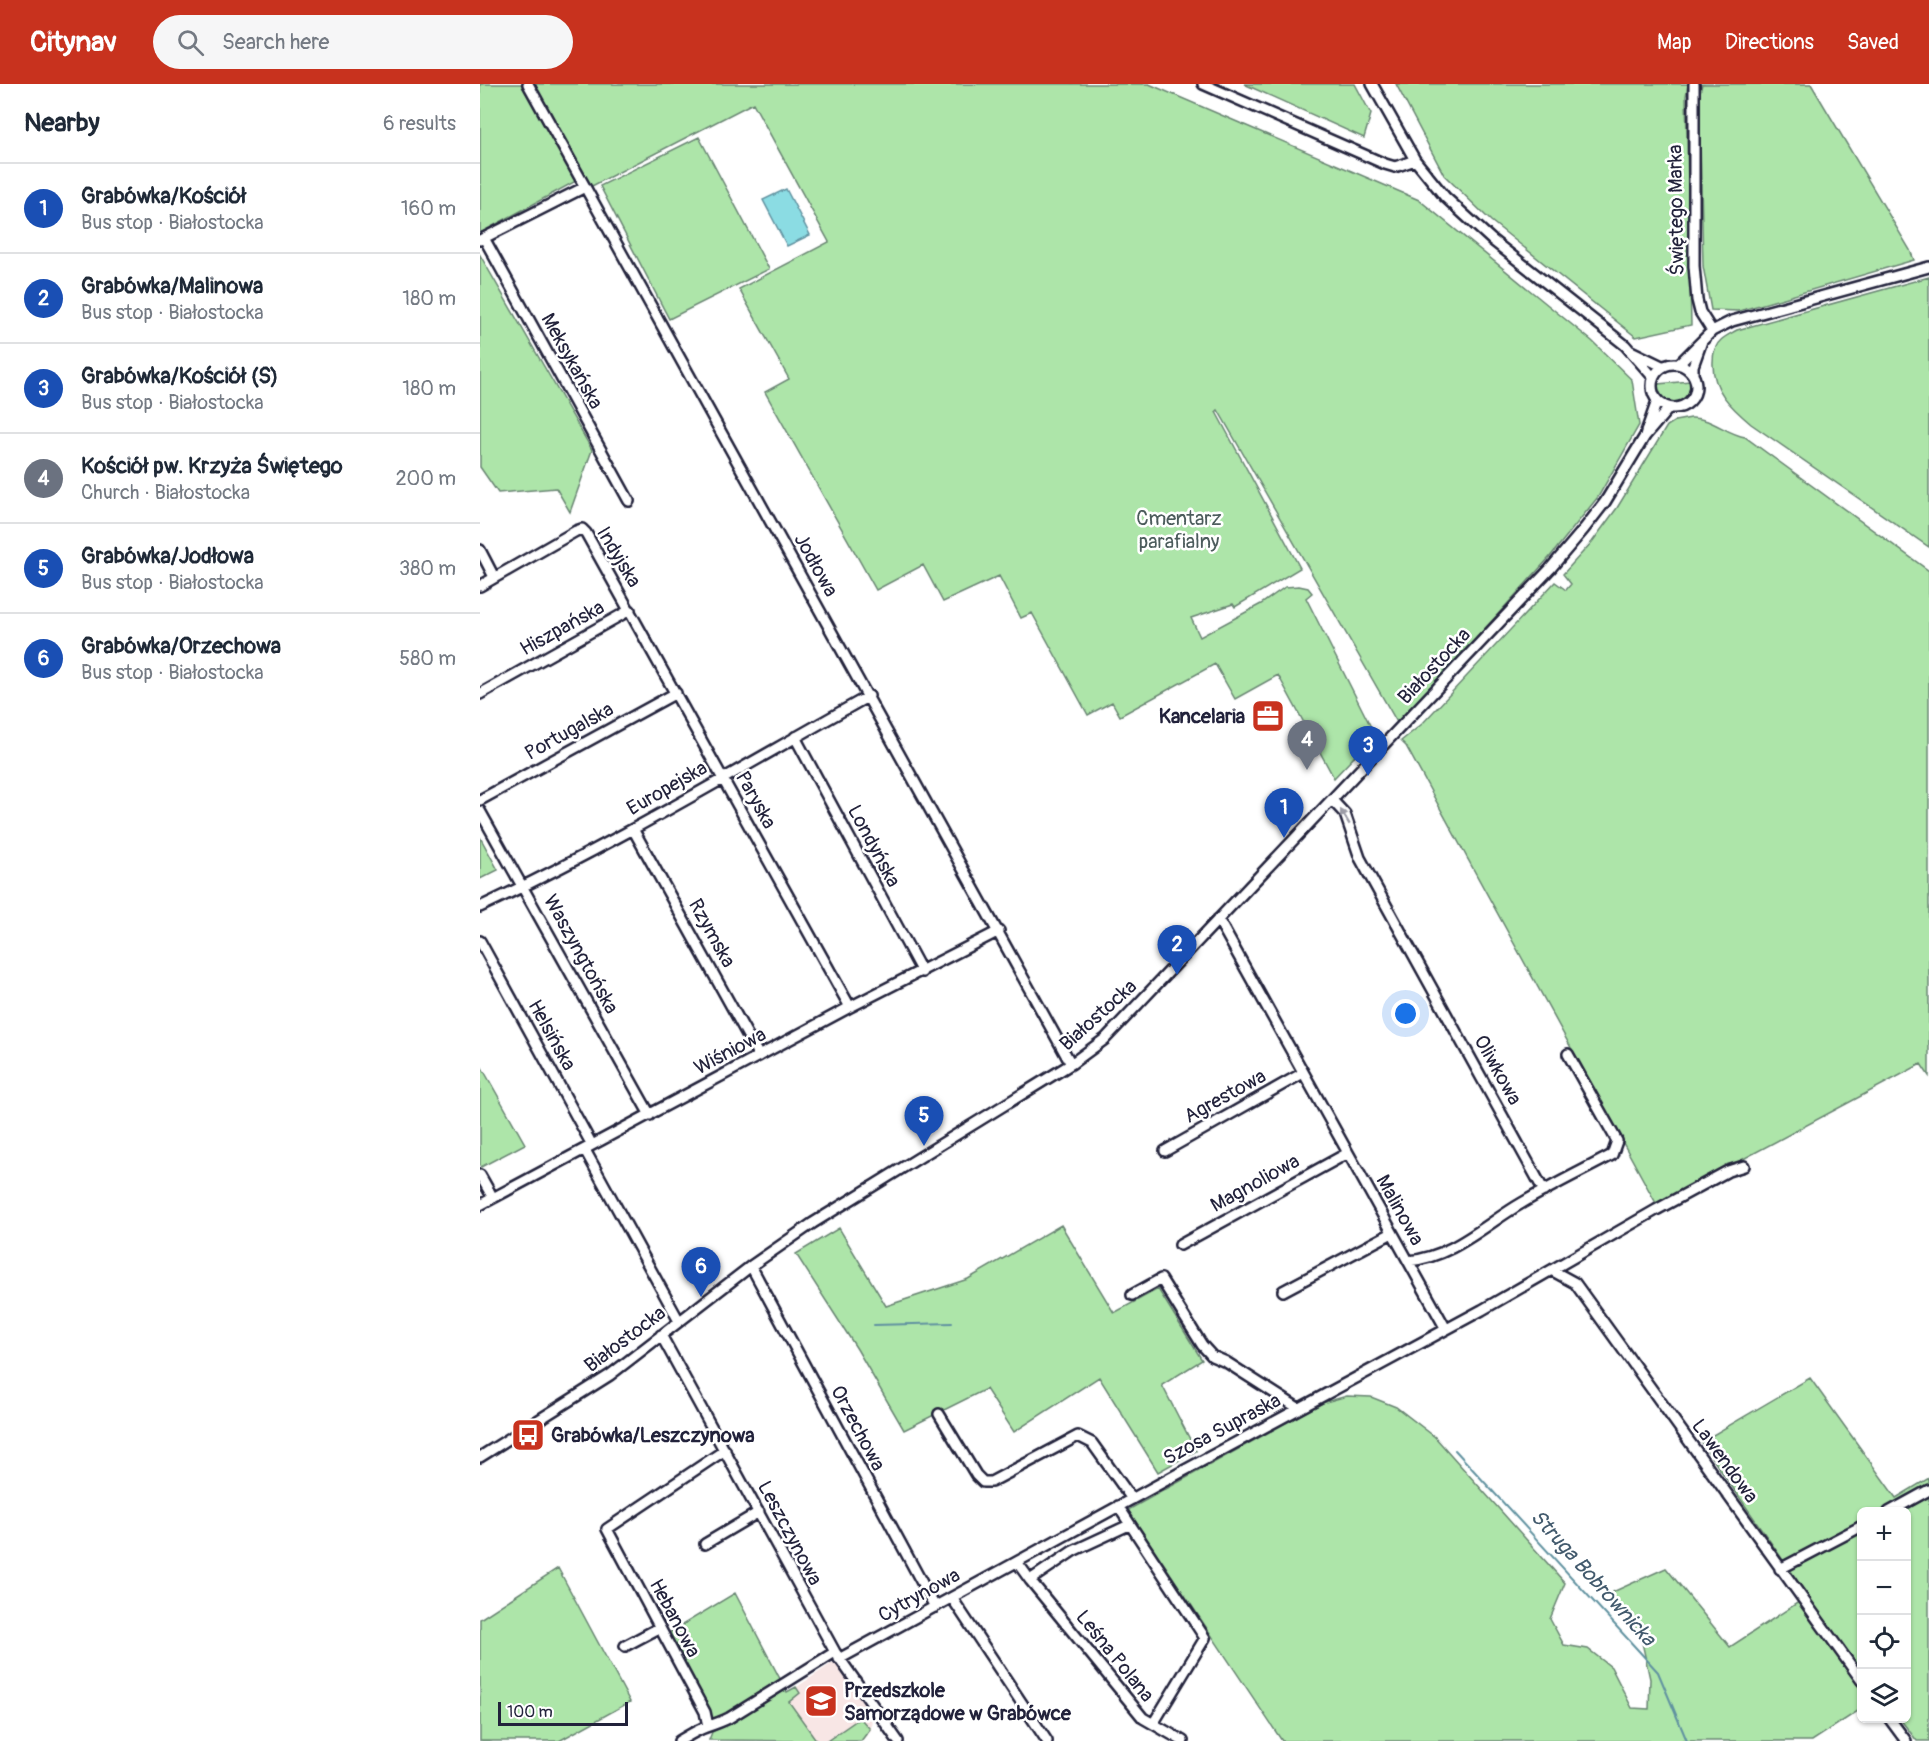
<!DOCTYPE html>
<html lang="en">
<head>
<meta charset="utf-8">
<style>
  body { margin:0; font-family:Pangolin,sans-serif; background:#f6f6f7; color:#1f2937 }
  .controls { position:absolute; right:18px; bottom:18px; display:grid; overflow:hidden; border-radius:9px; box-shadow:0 2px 4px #0004 }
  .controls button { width:54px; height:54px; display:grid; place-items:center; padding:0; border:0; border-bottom:2px solid #e0e1e3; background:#fff; color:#1f2937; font:30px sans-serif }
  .scale { position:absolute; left:18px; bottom:15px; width:130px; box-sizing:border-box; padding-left:6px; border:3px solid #22223b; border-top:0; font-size:16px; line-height:21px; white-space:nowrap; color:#22223b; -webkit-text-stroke:4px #fff; paint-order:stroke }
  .you { position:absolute; left:926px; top:930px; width:21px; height:21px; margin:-15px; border:4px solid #fff; border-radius:50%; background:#1a73e8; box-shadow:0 0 0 9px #1a73e833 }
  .badge { display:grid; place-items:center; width:39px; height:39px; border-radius:50%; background:#c8321e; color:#fff; font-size:20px; font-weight:700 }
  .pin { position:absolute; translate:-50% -50px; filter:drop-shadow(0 2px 3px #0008) }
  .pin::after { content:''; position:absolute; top:32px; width:21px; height:18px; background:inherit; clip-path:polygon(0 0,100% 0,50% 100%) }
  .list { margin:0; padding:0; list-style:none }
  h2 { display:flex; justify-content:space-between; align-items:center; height:78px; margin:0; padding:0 24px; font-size:26px }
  h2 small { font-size:20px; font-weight:400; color:#747a83 }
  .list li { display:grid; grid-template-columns:39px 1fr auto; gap:18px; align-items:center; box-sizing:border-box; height:90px; padding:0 24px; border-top:2px solid #e0e1e3 }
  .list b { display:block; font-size:22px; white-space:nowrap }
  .list p { margin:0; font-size:20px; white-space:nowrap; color:#747a83 }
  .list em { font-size:20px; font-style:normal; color:#747a83 }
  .icon { flex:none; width:33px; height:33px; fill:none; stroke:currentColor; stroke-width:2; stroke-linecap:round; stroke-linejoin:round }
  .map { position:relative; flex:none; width:1449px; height:1657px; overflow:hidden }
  header { display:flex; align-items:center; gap:36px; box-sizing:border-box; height:84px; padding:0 30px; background:#c8321e; color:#fff }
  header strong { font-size:28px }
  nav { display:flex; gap:33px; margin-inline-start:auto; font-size:21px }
  .search { width:420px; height:54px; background:#f6f6f7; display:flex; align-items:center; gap:15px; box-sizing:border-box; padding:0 21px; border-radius:33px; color:#747a83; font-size:22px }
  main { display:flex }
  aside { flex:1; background:#fff }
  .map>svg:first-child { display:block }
  .built { fill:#f8e6e5 }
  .green { fill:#ade5a9; stroke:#688472; stroke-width:1.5 }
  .water { fill:#8bdce3; stroke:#6192a0; stroke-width:1.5 }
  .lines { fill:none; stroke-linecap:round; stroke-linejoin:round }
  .stream { stroke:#6192a0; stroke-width:2 }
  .minor-casing { stroke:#22223b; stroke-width:14 }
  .minor { stroke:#fff; stroke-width:9 }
  .oneway { fill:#9c9ca7 }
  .labels { text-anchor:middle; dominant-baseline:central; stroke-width:5; stroke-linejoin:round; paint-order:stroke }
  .street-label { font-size:20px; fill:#22223b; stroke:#fff }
  .park-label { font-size:20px; fill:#4c5c5c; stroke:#fff }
  .poi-label { font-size:20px; font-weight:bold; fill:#22223b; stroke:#fff; text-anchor:start }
  .water-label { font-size:21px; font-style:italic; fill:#425a6d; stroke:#fff }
</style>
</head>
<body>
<header>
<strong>Citynav</strong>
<div class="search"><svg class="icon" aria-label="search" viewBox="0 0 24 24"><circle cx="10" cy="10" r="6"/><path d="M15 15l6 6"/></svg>Search here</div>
<nav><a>Map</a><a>Directions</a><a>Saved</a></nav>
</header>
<main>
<aside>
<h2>Nearby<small>6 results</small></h2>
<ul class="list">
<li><span class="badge" style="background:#1a4fb4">1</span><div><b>Grabówka/Kościół</b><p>Bus stop · Białostocka</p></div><em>160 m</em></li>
<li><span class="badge" style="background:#1a4fb4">2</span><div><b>Grabówka/Malinowa</b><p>Bus stop · Białostocka</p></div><em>180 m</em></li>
<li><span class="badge" style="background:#1a4fb4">3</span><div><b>Grabówka/Kościół (S)</b><p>Bus stop · Białostocka</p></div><em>180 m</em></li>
<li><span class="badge" style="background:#6b7280">4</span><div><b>Kościół pw. Krzyża Świętego</b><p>Church · Białostocka</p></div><em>200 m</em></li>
<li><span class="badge" style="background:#1a4fb4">5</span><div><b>Grabówka/Jodłowa</b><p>Bus stop · Białostocka</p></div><em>380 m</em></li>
<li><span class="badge" style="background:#1a4fb4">6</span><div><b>Grabówka/Orzechowa</b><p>Bus stop · Białostocka</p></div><em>580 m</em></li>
</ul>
</aside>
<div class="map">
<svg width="1449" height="1657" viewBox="0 0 1449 1657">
  <rect width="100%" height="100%" fill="#fff"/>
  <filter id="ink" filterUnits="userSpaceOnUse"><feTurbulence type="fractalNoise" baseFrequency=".0167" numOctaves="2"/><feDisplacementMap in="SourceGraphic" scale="12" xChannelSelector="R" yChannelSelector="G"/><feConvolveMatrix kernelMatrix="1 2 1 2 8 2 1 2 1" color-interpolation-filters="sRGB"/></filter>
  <g filter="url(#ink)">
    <path class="built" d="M354,1578L392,1632L391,1646L382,1657H330L305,1611Z"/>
    <path class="green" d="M0,0H41L96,97L0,149Z
      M52,0H669L939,116L1112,257L1152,296L1159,341L1118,413L1069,474L918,640L738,326L736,328L820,484L755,523L753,520L711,534L720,553L781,520L805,503L819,502L828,504L832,509L826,514L895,651L854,694L798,591L755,615L735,580L640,632L632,618L608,631L552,529L541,534L519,492L463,518L443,481L396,506L285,308L309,295L259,205L349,158L273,19L110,103Z
      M764,0H875L891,30L884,54Z
      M916,0H1208L1206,12L1211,241L1156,253L1011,137L964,91Z
      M1222,0H1331L1430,166L1434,176L1259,227L1231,226L1223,182L1219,13Z
      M219,53L289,185L189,235L120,102Z
      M0,171L112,366L90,428L76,404L18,409L0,383Z
      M1449,193V463L1271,340C1251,323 1232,306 1233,278C1233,270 1235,261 1241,256C1245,252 1252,249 1257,246Z
      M1210,297C1213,324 1179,326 1178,300Z
      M1211,334C1230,333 1247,350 1265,353L1449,487V992L1441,980L1177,1121L926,662L921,657L942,640L1075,498L1086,506L1091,500L1083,490L1112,458L1137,424L1187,342L1195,337Z
      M0,753L18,786L0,795Z
      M0,980L45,1060L1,1083L0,1081Z
      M581,1141L634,1229L678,1205L722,1276L682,1301L716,1367L678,1388L619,1293L534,1348L506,1305L424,1346L377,1265L316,1170L359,1144L406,1222L488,1195Z
      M1330,1294L1416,1414L1449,1394V1657H1437L1420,1635L1426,1634V1428H1382L1381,1625L1332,1657H802L648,1426L842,1319L867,1312L891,1313L916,1323L955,1353L1085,1499L1070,1535L1084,1561L1108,1565L1131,1583L1152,1624L1169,1625L1170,1595L1160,1549L1126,1511L1186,1484L1250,1563L1328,1512L1221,1358Z
      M78,1484L150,1618L79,1657H0V1535Z
      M255,1509L307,1608L316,1603L320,1609L309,1618L337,1657L229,1656L232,1648L238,1645L187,1550Z
      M380,1634L390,1645L381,1657H347Z"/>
    <path class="water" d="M306,105L330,151L307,162L283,116Z"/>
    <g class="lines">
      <path class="stream" d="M394,1241L472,1239
        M975,1366L1178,1588L1207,1657"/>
      <defs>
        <path id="minor" d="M48,0L591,980
          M723,0L905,80L915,83L935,76
          M892,0L935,76L965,113L1012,156L1145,261L1173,293
          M1214,0V182L1217,216L1220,228L1232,247
          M4,154L149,417
          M0,156L105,103
          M1151,267L1182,282
          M1172 302a22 22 0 1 1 44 0a22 22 0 1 1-44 0Z
          M1199,280L1232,247L1252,237L1449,183
          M1213,290V282L1222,257
          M1166,348L1177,317
          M0,466L14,493
          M0,502L96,447L102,445L106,449L370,923
          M0,610L150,526
          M315,653L442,888
          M0,716L196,609
          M852,716L865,730L880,774L1064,1107
          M0,727L170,1031
          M153,745L279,972
          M0,823C133,761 260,684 389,612
          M738,835L966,1245
          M0,857L112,1061
          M105,1066L199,1237
          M685,1067L823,989
          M0,1091L13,1114
          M0,1121L370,923L519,847
          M700,1161L868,1069
          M928,1177C973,1173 1004,1141 1042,1119C1071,1102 1102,1087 1132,1071L1137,1057L1088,970
          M271,1182L455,1523
          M1073,1187L1095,1199L1382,1597
          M803,1207L912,1149
          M652,1211L681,1195L722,1261L732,1272L746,1278L818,1324
          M181,1251L355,1568L418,1657
          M459,1330L496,1391L503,1398H511L598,1352L612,1359L652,1415
          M0,1373L130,1291L271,1182L333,1139L591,980L625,955L1070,485L1104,445L1125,418L1165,352L1189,324
          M638,1422L725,1554L673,1640
          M1409,1428L1449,1406
          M225,1460L279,1428
          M537,1478L550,1496L593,1467L649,1441
          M1300,1485L1382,1442
          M550,1496L663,1634L703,1657
          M472,1514L567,1657
          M145,1562L179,1544
          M359,1575L694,1392L1002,1226L1176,1126L1248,1087L1264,1082
          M1409,1634L1426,1657
          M228,1642L225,1628L127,1445L245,1366
          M199,1657C208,1652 217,1646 226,1643C235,1640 241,1638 249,1634L355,1568"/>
      </defs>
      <use href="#minor" class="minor-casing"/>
      <use href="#minor" class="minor"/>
    </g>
    <defs><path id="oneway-solid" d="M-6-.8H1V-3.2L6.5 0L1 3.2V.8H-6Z" transform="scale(1.5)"/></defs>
    <use class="oneway" href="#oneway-solid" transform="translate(865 733) rotate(-121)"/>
  </g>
  <defs>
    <symbol id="office-square" viewBox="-11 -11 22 22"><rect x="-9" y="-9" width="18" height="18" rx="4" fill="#c8321e" stroke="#fff"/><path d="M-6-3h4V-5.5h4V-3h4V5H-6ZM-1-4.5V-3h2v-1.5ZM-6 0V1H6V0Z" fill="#fff"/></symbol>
    <symbol id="bus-square" viewBox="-11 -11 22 22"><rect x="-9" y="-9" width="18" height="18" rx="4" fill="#c8321e" stroke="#fff"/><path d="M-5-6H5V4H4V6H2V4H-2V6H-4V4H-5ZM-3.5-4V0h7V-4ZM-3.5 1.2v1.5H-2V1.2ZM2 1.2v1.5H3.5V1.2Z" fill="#fff"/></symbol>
    <symbol id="school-square" viewBox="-11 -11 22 22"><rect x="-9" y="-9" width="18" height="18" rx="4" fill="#c8321e" stroke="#fff"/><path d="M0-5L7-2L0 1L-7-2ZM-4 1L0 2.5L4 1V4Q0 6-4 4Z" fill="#fff"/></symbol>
  </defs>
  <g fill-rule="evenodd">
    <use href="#office-square" x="769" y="613" width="38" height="38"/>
    <use href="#bus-square" x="29" y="1332" width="38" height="38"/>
    <use href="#school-square" x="322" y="1598" width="38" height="38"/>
  </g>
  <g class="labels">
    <g class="street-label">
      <text transform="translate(1196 126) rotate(-91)">Świętego Marka</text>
      <text transform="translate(92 277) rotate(61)">Meksykańska</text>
      <text transform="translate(139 473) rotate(59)">Indyjska</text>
      <text transform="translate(336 481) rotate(61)">Jodłowa</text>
      <text transform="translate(82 544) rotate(-29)">Hiszpańska</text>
      <text transform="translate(954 582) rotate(-47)">Białostocka</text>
      <text transform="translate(89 647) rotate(-29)">Portugalska</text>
      <text transform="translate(187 704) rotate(-30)">Europejska</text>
      <text transform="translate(276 716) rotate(61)">Paryska</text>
      <text transform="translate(394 762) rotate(62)">Londyńska</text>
      <text transform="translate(232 849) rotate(61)">Rzymska</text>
      <text transform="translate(101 870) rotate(61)">Waszyngtońska</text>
      <text transform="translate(618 931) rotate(-42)">Białostocka</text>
      <text transform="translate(72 951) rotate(61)">Helsińska</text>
      <text transform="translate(250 967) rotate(-28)">Wiśniowa</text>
      <text transform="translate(1018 986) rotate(61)">Oliwkowa</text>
      <text transform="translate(745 1012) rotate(-29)">Agrestowa</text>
      <text transform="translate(775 1099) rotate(-29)">Magnoliowa</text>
      <text transform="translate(920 1126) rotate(61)">Malinowa</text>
      <text transform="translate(145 1255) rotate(-37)">Białostocka</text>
      <text transform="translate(378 1344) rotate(62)">Orzechowa</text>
      <text transform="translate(742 1345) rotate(-28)">Szosa Supraska</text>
      <text transform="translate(1245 1377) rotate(54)">Lawendowa</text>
      <text transform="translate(310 1449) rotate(62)">Leszczynowa</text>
      <text transform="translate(439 1511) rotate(-29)">Cytrynowa</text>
      <text transform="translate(195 1534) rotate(62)">Hebanowa</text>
      <text transform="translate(635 1572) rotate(51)">Leśna Polana</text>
    </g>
    <g class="park-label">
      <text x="699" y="434">Cmentarz<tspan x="699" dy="23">parafialny</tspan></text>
    </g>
    <g class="poi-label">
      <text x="765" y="632" text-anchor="end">Kancelaria</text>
      <text x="71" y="1351">Grabówka/Leszczynowa</text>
      <text x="364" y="1606">Przedszkole<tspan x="364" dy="23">Samorządowe w Grabówce</tspan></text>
    </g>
    <g class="water-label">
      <text transform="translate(1113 1494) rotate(48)">Struga Bobrownicka</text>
    </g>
  </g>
</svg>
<div class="controls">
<button>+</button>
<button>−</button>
<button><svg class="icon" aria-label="locate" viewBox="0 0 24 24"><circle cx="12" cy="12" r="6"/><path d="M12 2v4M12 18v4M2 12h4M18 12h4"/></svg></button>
<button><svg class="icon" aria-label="layers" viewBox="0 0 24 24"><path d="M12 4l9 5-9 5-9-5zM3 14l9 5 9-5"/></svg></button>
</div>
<div class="scale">100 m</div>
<div class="you"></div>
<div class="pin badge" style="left:804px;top:754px;background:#1a4fb4">1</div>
<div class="pin badge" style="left:697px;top:891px;background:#1a4fb4">2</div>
<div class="pin badge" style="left:888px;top:692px;background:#1a4fb4">3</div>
<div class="pin badge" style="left:827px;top:686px;background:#6b7280">4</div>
<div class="pin badge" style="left:444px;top:1062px;background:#1a4fb4">5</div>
<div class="pin badge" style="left:221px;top:1213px;background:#1a4fb4">6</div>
</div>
</main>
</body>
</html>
